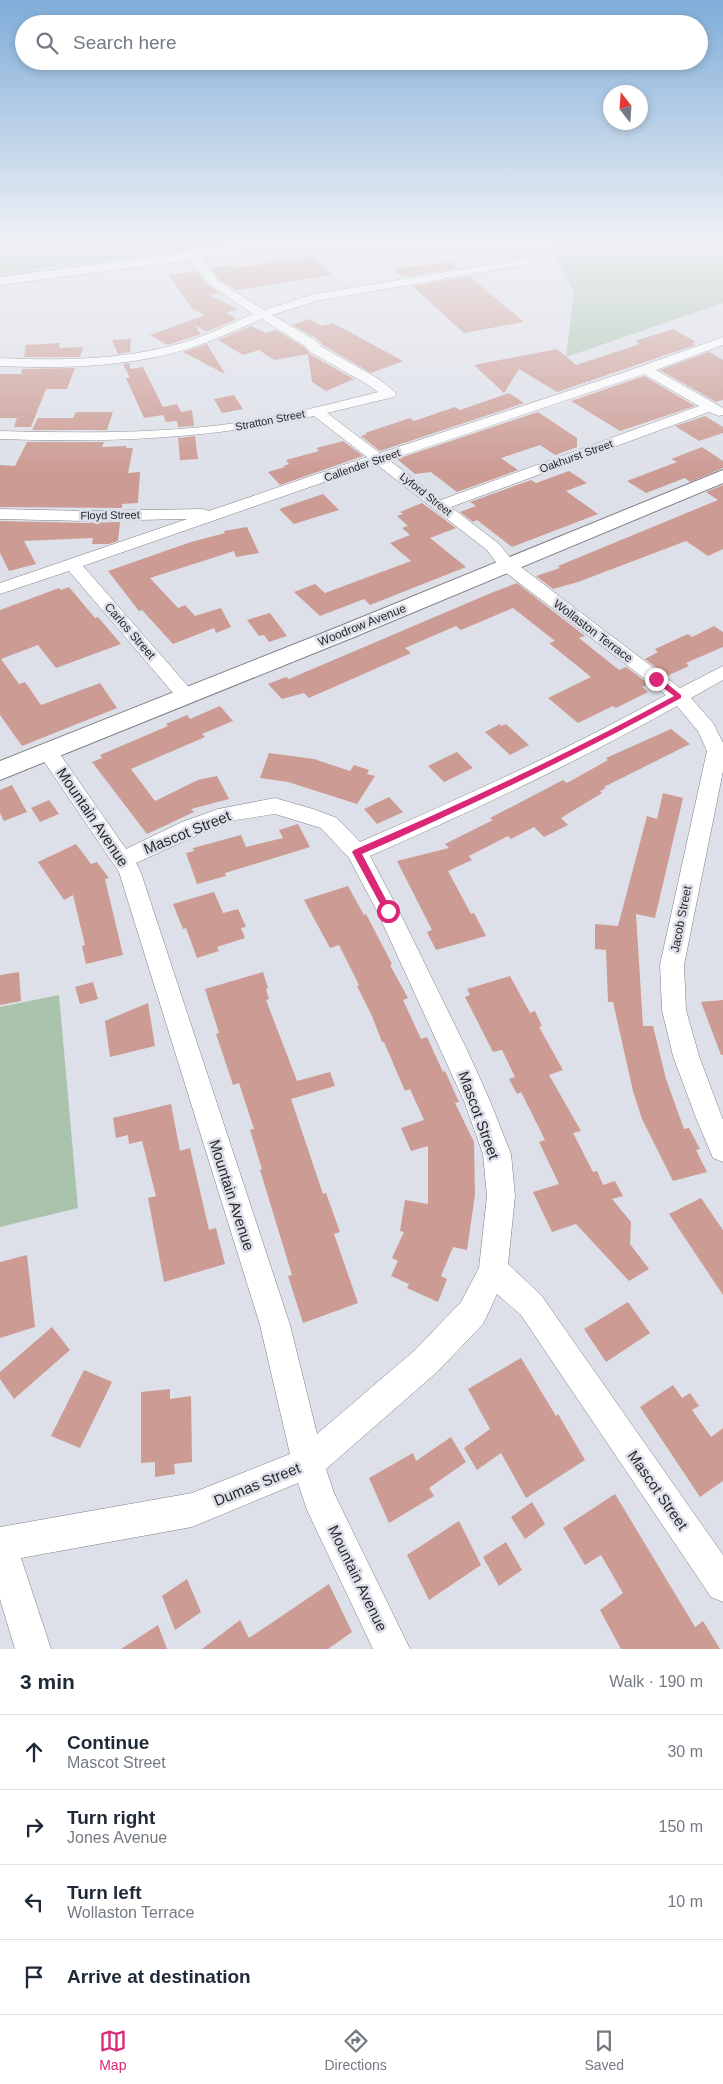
<!DOCTYPE html>
<html lang="en">
<head>
<meta charset="utf-8">
<style>
  body { margin:0; font-family:Helvetica,sans-serif; background:#f6f6f7; color:#1f2937 }
  .compass { position:absolute; left:603px; top:85px; width:45px; height:45px; border-radius:50%; background:#fff; box-shadow:0 2px 8px #0003; rotate:343deg }
  .stop { position:absolute; width:15px; height:15px; margin:-11px; border:4px solid #db2777; border-radius:50%; background:#fff }
  .stop.end { background:#db2777; border-color:#fff; box-shadow:0 1px 5px #0008 }
  .list { margin:0; padding:0; list-style:none }
  h2 { display:flex; justify-content:space-between; align-items:center; height:65px; margin:0; padding:0 20px; font-size:21px }
  h2 small { font-size:16px; font-weight:400; color:#747a83 }
  .list li { display:grid; grid-template-columns:32px 1fr auto; gap:15px; align-items:center; box-sizing:border-box; height:75px; padding:0 20px; border-top:1px solid #e0e1e3 }
  .list b { display:block; font-size:19px; white-space:nowrap }
  .list p { margin:0; font-size:16px; white-space:nowrap; color:#747a83 }
  .list em { font-size:16px; font-style:normal; color:#747a83 }
  .icon { flex:none; width:28px; height:28px; fill:none; stroke:currentColor; stroke-width:2; stroke-linecap:round; stroke-linejoin:round }
  .map { position:relative; flex:none; width:723px; height:1649px; overflow:hidden }
  .search { position:absolute; background:#fff; box-shadow:0 2px 8px #0003; left:15px; right:15px; top:15px; height:55px; display:flex; align-items:center; gap:12px; box-sizing:border-box; padding:0 18px; border-radius:28px; color:#747a83; font-size:19px }
  .sheet { height:365px; background:#fff }
  nav { display:flex; justify-content:space-around; align-items:center; box-sizing:border-box; height:70px; border-top:1px solid #e0e1e3; background:#fff; font-size:14px; color:#747a83 }
  nav a { display:grid; justify-items:center; gap:2px }
  nav .on { color:#db2777 }
  .map>svg:first-child { display:block }
  .green { fill:#aac3ad }
  .building { fill:#cc9b93 }
  .lines { fill:none; stroke-linecap:round; stroke-linejoin:round }
  .minor-casing { stroke:#7e7f88; stroke-width:1 }
  .tertiary-casing { stroke:#7e7f88; stroke-width:2 }
  .minor { fill:#fff; fill-rule:evenodd }
  .tertiary { fill:#fff; fill-rule:evenodd }
  .route { fill:#db2777 }
  .labels { text-anchor:middle; dominant-baseline:central; stroke-width:5; stroke-linejoin:round; paint-order:stroke }
  .far-street-label { font-size:11px; fill:#28292c; stroke:#dee0e9 }
  .street-label { font-size:12px; fill:#28292c; stroke:#dee0e9 }
  .near-street-label { font-size:15px; fill:#28292c; stroke:#dee0e9 }
</style>
</head>
<body>
<div class="map">
<svg width="723" height="1649" viewBox="0 0 723 1649">
  <rect width="100%" height="100%" fill="#dee0e9"/>
  <path class="green" d="M0,242H244L0,274Z
    M548,242H723V303L566,357L574,291Z
    M59,995L78,1208L0,1227V1007Z"/>
  <path class="building" d="M313,256L332,275L236,290L219,280L211,268L231,265L234,268Z
    M451,262L458,268L402,277L393,269Z
    M196,271L209,286L219,293L209,295L238,309L226,313L237,319L206,332L195,325L201,334L168,345L150,335L205,315L193,309L168,275Z
    M469,276L524,322L464,333L412,286Z
    M309,319L322,326L333,323L403,361L371,373L323,345L316,338L292,325Z
    M251,326L266,333L276,330L304,347L311,355L354,379L326,391L312,382L308,354L274,360L259,350L243,355L218,340Z
    M673,329L696,342L692,343L695,345L557,392L519,369L504,393L474,365L557,349L576,365L640,344L635,341Z
    M131,339L130,352L118,354L112,340Z
    M60,343L59,348L83,347L80,357H24L26,345Z
    M207,344L225,374L183,352Z
    M709,352L723,360V400L716,402L660,370Z
    M130,363V369L143,367L163,407L177,404L181,412L192,410L194,426L178,427L177,421L166,422L163,415L144,418L126,378H130L123,364Z
    M75,368L67,389H46L31,427H14L17,418H0V374H21L22,369Z
    M644,376L695,406L620,431L571,401Z
    M509,393L524,403L380,451L361,436L367,434L365,433L410,418L414,421L455,407L460,410Z
    M234,395L243,409L222,413L214,399Z
    M76,412H113L107,430H32L38,418H73Z
    M538,412L577,438V447L555,455L540,445L501,458L518,470L457,492L431,472L415,474L397,459Z
    M705,416L723,427V433L699,441L675,426Z
    M195,436L198,459L180,460L178,438Z
    M343,441L363,456L280,485L268,472L285,467L283,466L289,464L286,460L319,451L316,448Z
    M27,442H104L102,447L127,446L126,448H133L128,473L140,472L138,503L122,504V508L0,507V465L15,466Z
    M702,447L723,461V468L690,482L685,478L646,493L627,481L677,462L671,459Z
    M569,471L587,483L566,491L598,514L512,547L477,520L473,522L460,512L476,506L470,502L531,480L536,483Z
    M723,485V549L708,556L686,541L578,582L553,589L536,576L560,568L558,566L718,500L706,492Z
    M323,494L339,510L294,524L279,509Z
    M422,503L456,528L430,538L466,567L370,605L364,599L320,616L294,592L315,584L325,593L411,561L390,543L410,535L402,528L408,526L397,516L403,514L400,512Z
    M0,521L85,523L120,522L118,541L109,544H92L93,538L24,541L36,564L9,571L0,553Z
    M247,527L259,553L236,557L234,551L150,578L178,608L185,605L195,616L221,608L231,627L216,633L214,628L173,644L142,610L139,611L108,571L191,542L225,533L224,531Z
    M517,583L585,636L579,638L619,670L626,667L649,684L642,687L648,692L616,708L613,706L578,723L548,698L591,677L549,643L555,641L513,608L461,630L456,626L405,648L411,653L309,698L304,693L282,699L268,684L286,677L289,679L491,593Z
    M69,587L95,618L98,617L121,644L56,668L38,645L1,659L19,684L25,682L41,705L100,683L117,708L22,746L0,715V610L59,588L61,590Z
    M270,613L287,636L269,642L264,635L259,636L247,620Z
    M714,626L723,632V647L686,663L689,666L667,676L645,659L658,652L655,649L688,634L692,637Z
    M220,706L233,721L202,734L205,737L131,769L155,801L198,780L217,776L229,799L191,809L194,812L147,834L92,762L102,758L100,755L168,726L166,724L187,715L190,719Z
    M500,724L501,726L506,724L529,745L510,755L485,732Z
    M671,729L690,744L604,787L606,788L600,791L602,793L561,818L568,825L544,837L534,827L511,839L508,836L469,856L472,860L448,871L471,914L474,913L486,936L436,950L427,932L432,930L397,861L449,848L445,844L493,820L490,818L563,780L567,783L608,760L606,758Z
    M457,752L473,768L444,782L428,766Z
    M269,753L314,759L350,771L354,765L369,770L367,774L375,776L357,804L288,782L260,778Z
    M12,785L27,812L4,821L0,813V790Z
    M663,793L683,798L655,918L636,914L643,1026H653L666,1079L684,1129L689,1128L700,1149L696,1150L707,1172L673,1181L642,1119L633,1091L613,1002H608L606,950L595,949V924L618,926L647,816L657,819Z
    M389,797L403,812L377,824L364,809Z
    M49,800L59,814L40,822L31,808Z
    M298,824L310,847L225,873L226,876L197,884L186,853L194,851L193,848L241,835L246,847L283,838L279,830Z
    M76,844L91,864L97,862L109,878L105,879L123,955L86,964L82,946L85,945L73,895L64,900L38,862Z
    M348,886L364,915L366,914L392,964L390,965L408,998L403,1000L421,1039L427,1037L443,1072L445,1071L459,1102L455,1103L474,1142L475,1195L467,1250L453,1247L441,1276L447,1279L438,1302L407,1288L409,1284L391,1276L398,1261L392,1258L404,1232L400,1231L405,1200L428,1204V1146L411,1151L401,1128L424,1120L410,1089L405,1091L384,1042H382L372,1016L357,986L359,985L339,945L330,948L304,900Z
    M214,892L223,913L238,909L246,927L241,928L245,938L217,947L219,951L197,958L186,928L183,929L173,904Z
    M19,972L21,1001L0,1005V975Z
    M263,972L268,988L266,989L269,999L266,1000L297,1081L330,1072L335,1086L291,1099L323,1194L326,1193L340,1232L334,1234L358,1303L303,1323L288,1276L292,1275L260,1170L262,1169L250,1130L254,1129L239,1083L233,1085L216,1034L219,1033L205,989Z
    M510,976L530,1013L535,1011L542,1026L539,1027L563,1070L549,1075L581,1131L573,1133L593,1172L597,1171L603,1185L615,1181L623,1196L612,1199L631,1222L630,1244L649,1269L629,1281L576,1224L552,1232L533,1192L559,1184L539,1142L545,1140L521,1092L517,1094L509,1079L515,1077L502,1050L493,1052L465,997L470,995L467,989Z
    M93,982L98,999L80,1004L75,987Z
    M723,1000V1055H721L701,1002Z
    M148,1003L155,1046L110,1057L105,1021Z
    M171,1104L180,1151L190,1148L209,1230L216,1228L225,1264L164,1282L148,1198L156,1196L142,1141L129,1144L128,1135L116,1138L113,1118Z
    M701,1198L723,1230V1295L669,1214Z
    M27,1255L35,1327L0,1338V1262Z
    M628,1302L650,1333L606,1362L584,1329Z
    M52,1327L70,1350L14,1399L0,1379V1372Z
    M521,1358L556,1416L558,1414L585,1460L526,1498L501,1453L477,1470L464,1448L490,1429L468,1389Z
    M84,1370L112,1382L80,1448L51,1436Z
    M673,1385L682,1398L690,1393L699,1406L692,1410L711,1437L723,1428V1481L700,1497L640,1407Z
    M170,1389V1399L191,1396L192,1462L174,1464L175,1474L155,1477V1462L141,1463V1392Z
    M451,1437L466,1462L429,1488L434,1496L389,1523L369,1478L413,1453L416,1461Z
    M615,1494L695,1627L703,1621L720,1649H621L600,1610L623,1593L601,1555L585,1565L563,1528Z
    M532,1502L545,1524L525,1539L511,1517Z
    M459,1521L481,1565L429,1600L407,1555Z
    M506,1542L522,1570L499,1586L483,1557Z
    M187,1579L201,1612L175,1630L162,1596Z
    M329,1584L352,1632L328,1649H202L240,1620L249,1638Z
    M158,1625L167,1649H121Z"/>
  <g class="lines">
    <defs>
      <path id="minor" d="M260,242H289L284,245L201,258L218,281L264,310L314,294L529,258L535,261L529,264L316,301L272,315L315,340L322,347L377,378L394,391L396,394L394,397L327,413L380,453L625,372L723,337V345L656,370L723,408V415L719,416L709,412L451,507L499,544L513,561L680,688L723,666V680L691,698L713,723L723,743V771L684,965L686,1010L699,1056L723,1120V1162L713,1158L696,1118L673,1056L662,1010L660,965L707,751L698,731L677,706C577,762 474,810 370,856L399,911L468,1052L490,1101L511,1154L515,1196L508,1264L541,1295L723,1555V1602L711,1597L521,1315L497,1294L483,1324L437,1372L326,1469L334,1493L410,1649H373L307,1510L298,1483L192,1527L21,1558L51,1649H15L0,1599V1527L192,1493L290,1454L260,1325L119,872L41,757L38,752L41,747L48,745L55,747L126,849L182,822L218,809L275,798L313,809L337,818L360,842C464,797 567,750 666,695L501,569L487,550L376,464L83,566L193,692L195,696L193,700L186,702L179,700L69,571L0,594V583L187,519L85,521L0,519V509L85,511L203,509L209,511L367,457L314,416C210,439 106,443 0,439V431C79,433 158,434 236,423C284,416 331,404 378,392L367,384L312,353L305,346L262,319C243,327 224,336 205,343C140,367 68,369 0,366V358C64,361 136,360 197,338C216,331 234,322 253,314L210,285L190,260L0,285V277ZM644,374L699,406L441,500L389,460ZM275,814L321,828L349,858L377,911L464,1101L483,1154L487,1196L479,1268L461,1302L415,1350L317,1434L290,1325L140,870L136,863L229,821Z"/>
      <path id="tertiary" d="M723,470V483L354,637L0,780V761L338,627Z"/>
    </defs>
    <use href="#minor" class="minor-casing"/>
    <use href="#tertiary" class="tertiary-casing"/>
    <use href="#minor" class="minor"/>
    <use href="#tertiary" class="tertiary"/>
  </g>
  <linearGradient id="sky" x2="0" y2="1"><stop stop-color="#7fadd9"/><stop offset="0.51" stop-color="#f0f1f5"/><stop offset="1" stop-color="#f0f1f5" stop-opacity="0"/></linearGradient>
  <rect width="723" height="473" fill="url(#sky)"/>
  <path class="route" d="M654,677H659L681,695V698C577,755 470,806 362,854L392,911L391,913H385L352,852L354,850C463,803 570,753 674,696L654,681Z"/>
  <g class="labels">
    <g class="far-street-label">
      <text transform="translate(270 420) rotate(-11)">Stratton Street</text>
      <text transform="translate(576 456) rotate(-20)">Oakhurst Street</text>
      <text transform="translate(362 465) rotate(-19)">Callender Street</text>
      <text transform="translate(426 494) rotate(38)">Lyford Street</text>
      <text transform="translate(110 515) rotate(-1)">Floyd Street</text>
    </g>
    <g class="street-label">
      <text transform="translate(362 625) rotate(-22)">Woodrow Avenue</text>
      <text transform="translate(130 631) rotate(49)">Carlos Street</text>
      <text transform="translate(593 631) rotate(37)">Wollaston Terrace</text>
      <text transform="translate(681 919) rotate(-79)">Jacob Street</text>
    </g>
    <g class="near-street-label">
      <text transform="translate(93 817) rotate(56)">Mountain Avenue</text>
      <text transform="translate(187 832) rotate(-22)">Mascot Street</text>
      <text transform="translate(479 1115) rotate(70)">Mascot Street</text>
      <text transform="translate(232 1195) rotate(72)">Mountain Avenue</text>
      <text transform="translate(257 1484) rotate(-22)">Dumas Street</text>
      <text transform="translate(658 1490) rotate(55)">Mascot Street</text>
      <text transform="translate(358 1578) rotate(64)">Mountain Avenue</text>
    </g>
  </g>
</svg>
<svg class="compass" viewBox="-18 -18 36 36"><path d="M0-13l5 13h-10z" fill="#e53935"/><path d="M0 13l5-13h-10z" fill="#747a83"/></svg>
<div class="stop" style="left:388px;top:911px"></div>
<div class="stop end" style="left:656px;top:679px"></div>
<div class="search"><svg class="icon" aria-label="search" viewBox="0 0 24 24"><circle cx="10" cy="10" r="6"/><path d="M15 15l6 6"/></svg>Search here</div>
</div>
<section class="sheet">
<h2>3 min<small>Walk · 190 m</small></h2>
<ul class="list">
<li><svg class="icon" aria-label="ahead" viewBox="0 0 24 24"><path d="M12 20V5M6 11l6-6 6 6"/></svg><div><b>Continue</b><p>Mascot Street</p></div><em>30 m</em></li>
<li><svg class="icon" aria-label="right" viewBox="0 0 24 24"><path d="M7 20v-9h11M14 6l5 5-5 5"/></svg><div><b>Turn right</b><p>Jones Avenue</p></div><em>150 m</em></li>
<li><svg class="icon" aria-label="left" viewBox="0 0 24 24"><path d="M17 20v-9H6M10 6l-5 5 5 5"/></svg><div><b>Turn left</b><p>Wollaston Terrace</p></div><em>10 m</em></li>
<li><svg class="icon" aria-label="arrive" viewBox="0 0 24 24"><path d="M6 21V4h12l-3 4 3 4H6"/></svg><div><b>Arrive at destination</b></div></li>
</ul>
</section>
<nav>
<a class="on"><svg class="icon" aria-label="map" viewBox="0 0 24 24"><path d="M3 6l6-2 6 2 6-2v14l-6 2-6-2-6 2zM9 4v14M15 6v14"/></svg>Map</a>
<a><svg class="icon" aria-label="directions" viewBox="0 0 24 24"><path d="M12 3l9 9-9 9-9-9zM9 14v-3h6M13 9l2 2-2 2"/></svg>Directions</a>
<a><svg class="icon" aria-label="saved" viewBox="0 0 24 24"><path d="M7 4h10v16l-5-4-5 4z"/></svg>Saved</a>
</nav>
</body>
</html>
